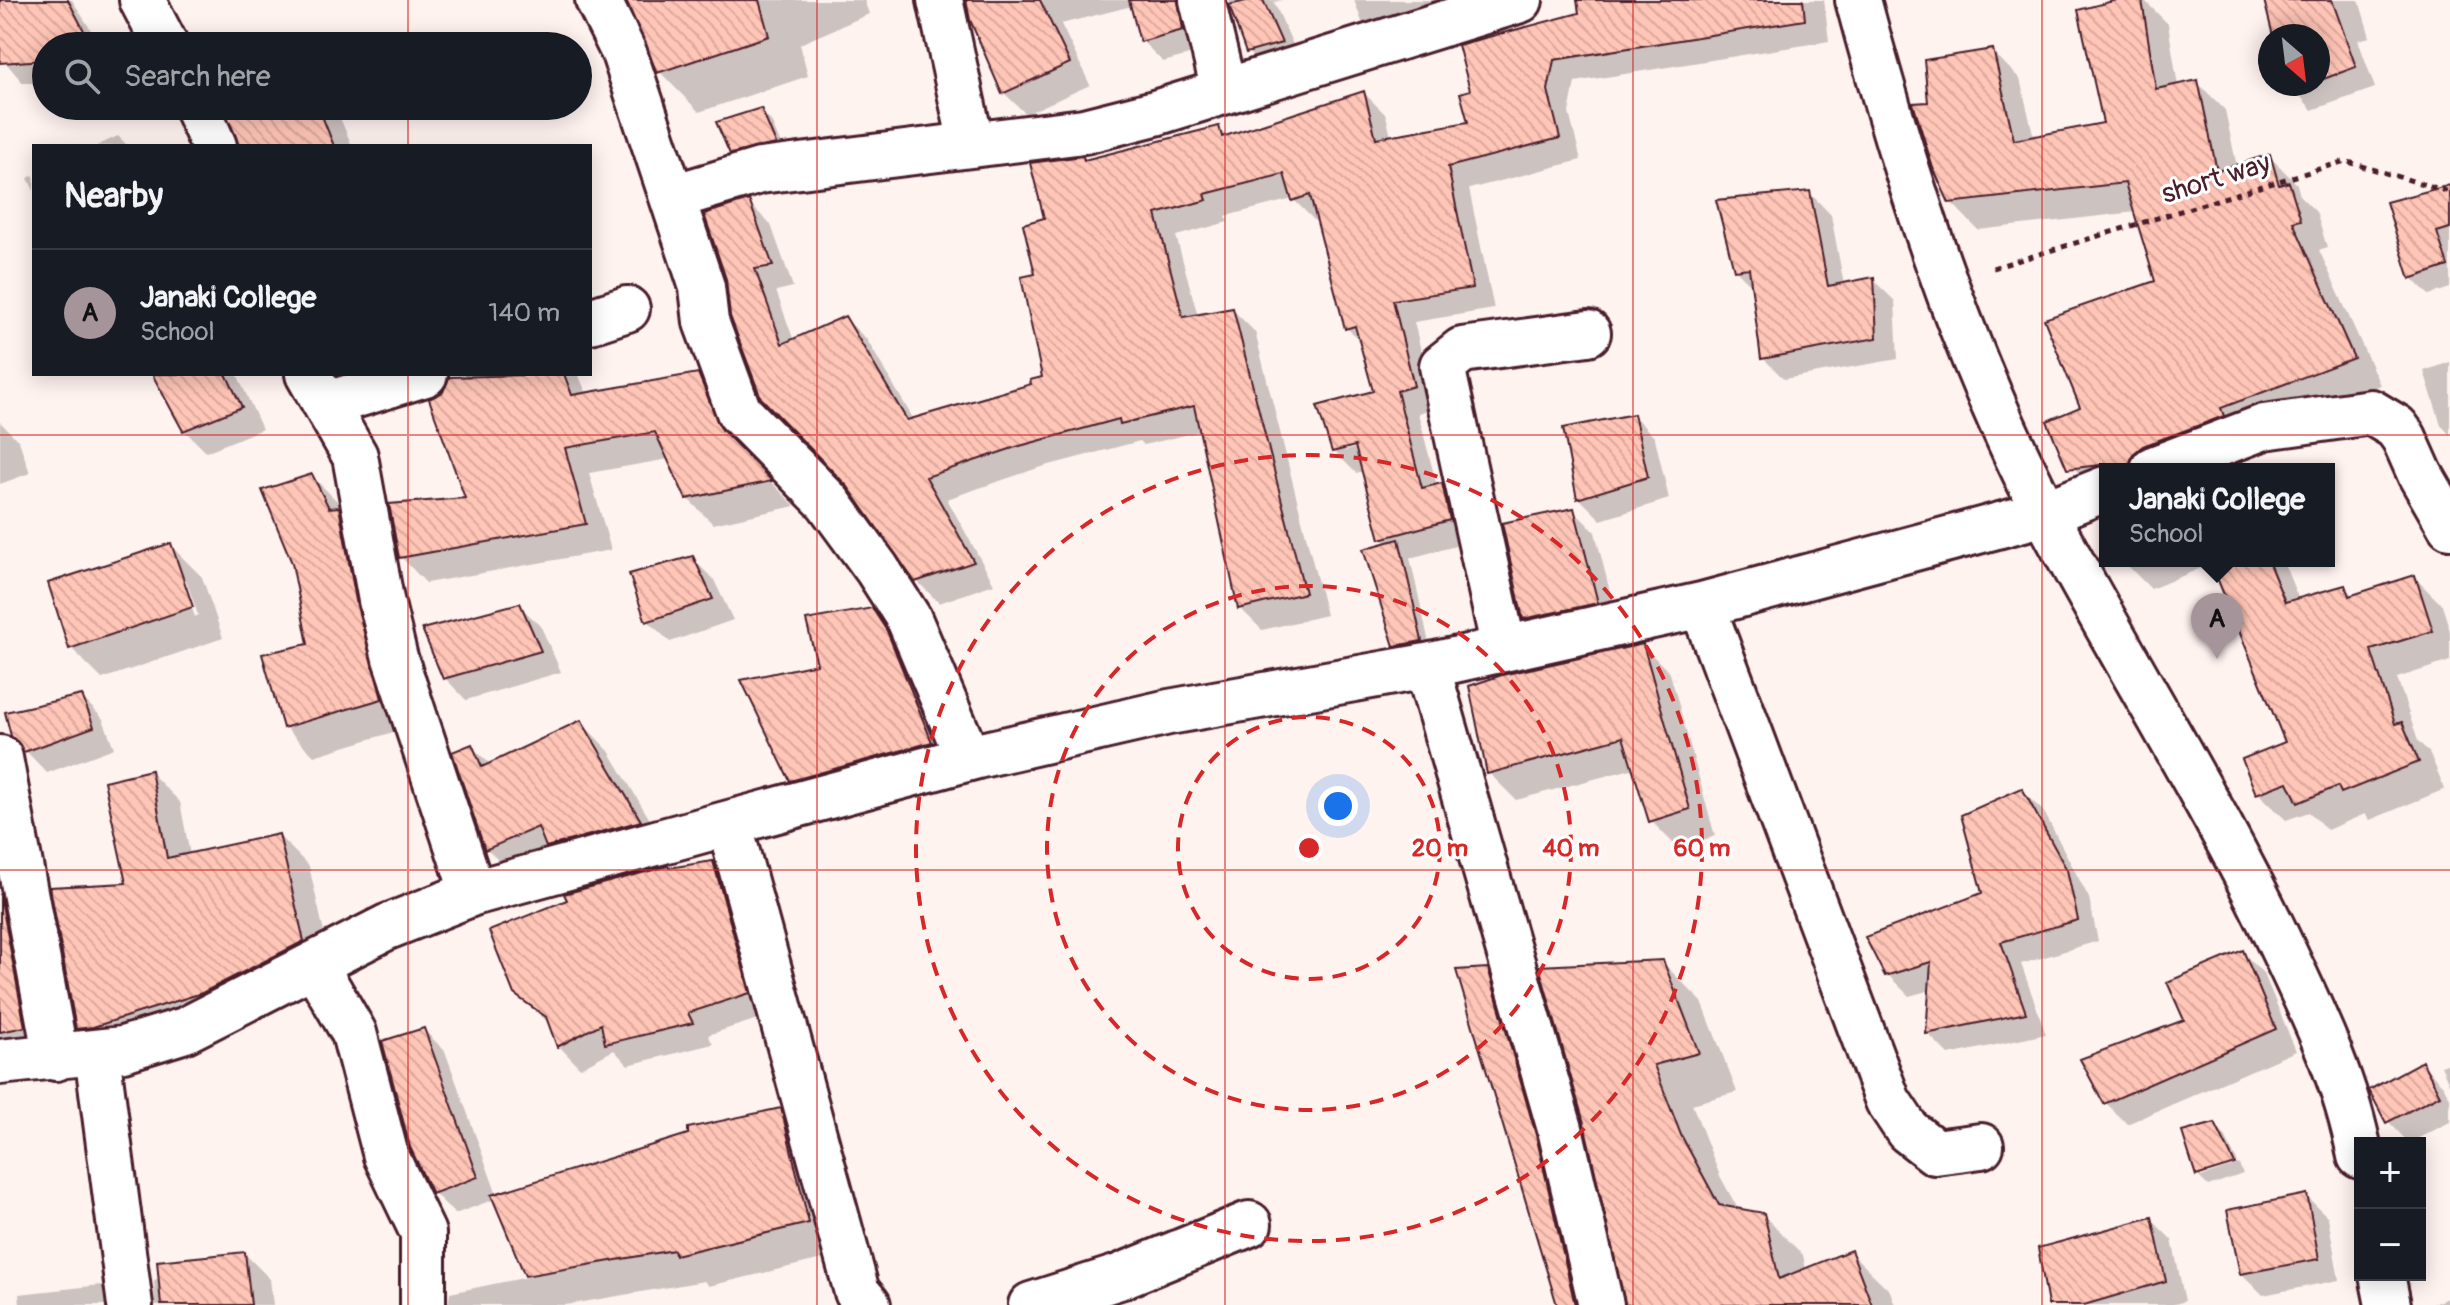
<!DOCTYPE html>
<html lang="en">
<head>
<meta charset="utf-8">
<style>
  body { margin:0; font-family:Pangolin,sans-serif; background:#242831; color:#f1f3f6 }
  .controls { position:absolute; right:24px; bottom:24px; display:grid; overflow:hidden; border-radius:0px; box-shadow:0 4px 20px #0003 }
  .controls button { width:72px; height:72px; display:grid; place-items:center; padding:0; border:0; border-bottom:2px solid #363941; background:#171b24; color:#f1f3f6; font:40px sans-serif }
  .compass { position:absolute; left:2258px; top:24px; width:72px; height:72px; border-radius:50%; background:#171b24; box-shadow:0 4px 20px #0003; rotate:152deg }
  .you { position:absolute; left:1338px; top:806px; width:28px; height:28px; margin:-20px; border:6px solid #fff; border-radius:50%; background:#1a73e8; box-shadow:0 0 0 12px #1a73e833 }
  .badge { display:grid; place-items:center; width:52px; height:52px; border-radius:50%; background:#a6949b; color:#111; font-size:26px; font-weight:700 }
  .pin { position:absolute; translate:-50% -66px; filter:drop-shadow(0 2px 4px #0008) }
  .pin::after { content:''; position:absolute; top:42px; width:28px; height:24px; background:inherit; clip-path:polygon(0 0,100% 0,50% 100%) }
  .popup { position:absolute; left:2099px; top:463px; width:236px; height:104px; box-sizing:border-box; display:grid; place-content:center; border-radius:0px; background:#171b24; filter:drop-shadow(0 2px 6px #0005); font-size:26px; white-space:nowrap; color:#9ea1a6 }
  .popup b { font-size:30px; color:#f1f3f6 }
  .popup::after { content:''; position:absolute; left:50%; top:100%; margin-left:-16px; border:16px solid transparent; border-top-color:#171b24 }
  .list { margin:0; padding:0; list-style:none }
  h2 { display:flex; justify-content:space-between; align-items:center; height:104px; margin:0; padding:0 32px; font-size:34px }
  h2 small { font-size:26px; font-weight:400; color:#9ea1a6 }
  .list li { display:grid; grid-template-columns:52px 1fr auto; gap:24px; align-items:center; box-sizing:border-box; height:128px; padding:0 32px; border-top:2px solid #363941 }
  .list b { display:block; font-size:30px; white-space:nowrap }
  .list p { margin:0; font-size:26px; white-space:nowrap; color:#9ea1a6 }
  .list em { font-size:26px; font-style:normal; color:#9ea1a6 }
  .icon { flex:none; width:44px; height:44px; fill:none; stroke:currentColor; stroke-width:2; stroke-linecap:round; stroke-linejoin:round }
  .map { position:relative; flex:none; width:2450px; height:1305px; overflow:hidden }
  .search { position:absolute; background:#171b24; box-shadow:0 4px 20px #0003; left:32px; top:32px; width:560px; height:88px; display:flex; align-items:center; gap:20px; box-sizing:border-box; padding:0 28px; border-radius:44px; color:#9ea1a6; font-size:30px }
  .panel { position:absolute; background:#171b24; box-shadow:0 4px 20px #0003; left:32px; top:144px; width:560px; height:232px; border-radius:0px }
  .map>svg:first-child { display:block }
  .shadow { fill:#0003; fill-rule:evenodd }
  .building { fill:url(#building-back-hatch); stroke:#4a1f2b; stroke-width:2 }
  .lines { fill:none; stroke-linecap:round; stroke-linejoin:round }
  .street-casing { stroke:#4a1f2b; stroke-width:50 }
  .path { stroke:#4a1f2b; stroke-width:5; stroke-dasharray:6 6; stroke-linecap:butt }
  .street { stroke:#fff; stroke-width:44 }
  .grid { fill:none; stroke:#d62828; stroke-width:2; stroke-opacity:0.55 }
  .ring { fill:none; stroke:#d62828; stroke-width:4; stroke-dasharray:14 10 }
  .labels { text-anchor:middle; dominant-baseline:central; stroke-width:6; stroke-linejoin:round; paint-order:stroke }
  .street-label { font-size:28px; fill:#4a1f2b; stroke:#fff }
  .centre { fill:#d62828; stroke:#fff; stroke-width:4 }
  .ring-label { font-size:24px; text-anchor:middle; font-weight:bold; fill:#d62828; stroke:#fff; stroke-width:6; stroke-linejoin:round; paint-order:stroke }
</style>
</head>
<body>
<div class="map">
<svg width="2450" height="1305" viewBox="0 0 2450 1305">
  <defs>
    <pattern id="building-back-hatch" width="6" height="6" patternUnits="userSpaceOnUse" patternTransform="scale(2)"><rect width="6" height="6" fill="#ffc5b6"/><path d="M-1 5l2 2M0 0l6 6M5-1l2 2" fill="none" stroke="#dca99d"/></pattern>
  </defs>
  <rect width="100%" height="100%" fill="#fff3f0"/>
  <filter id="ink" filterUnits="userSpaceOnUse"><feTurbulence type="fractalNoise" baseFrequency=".0125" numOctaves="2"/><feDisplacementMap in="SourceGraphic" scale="16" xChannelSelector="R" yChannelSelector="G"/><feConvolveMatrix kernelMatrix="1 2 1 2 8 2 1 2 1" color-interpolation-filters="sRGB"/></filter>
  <g filter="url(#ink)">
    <path class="shadow" d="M0,0H72L101,46H46V87L42,83H23L0,56Z
      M617,0H864L869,14L800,44L808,76L699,112L659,71L633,16Z
      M968,0H1212L1204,51L1163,62L1142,41L1132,6L1061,24L1090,85L1026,114L1004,93Z
      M1229,0H1283L1274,2L1302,65L1269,74L1248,52Z
      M1354,0H1435L1441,26L1383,44L1362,22Z
      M1579,0H1824L1829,41L1575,82L1569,113L1581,160L1469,189L1494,309L1414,322L1435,408L1418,413L1437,486L1441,485L1464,507L1471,542L1410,558L1431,652L1407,656L1396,645L1388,544L1382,538L1364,471L1356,473L1334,451L1375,393L1362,343L1347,328L1319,221L1316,222L1293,199L1226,216L1228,222L1176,236L1198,316L1233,310L1255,332L1326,615L1262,630L1240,608L1202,431L1144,445L1140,441L1038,468L947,499L994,584L939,603L917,581L850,486L762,397L749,203L771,225L793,287L776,291L794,341L845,318L867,340L914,420L1033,386L1044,379L1037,276L1047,220L1086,162L1219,129L1228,138L1364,93L1386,115L1391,137L1470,124L1473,92L1581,15ZM1365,445L1345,451V447Z
      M2125,0H2144L2168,24L2178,86L2197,82L2225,110L2237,167L2269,156L2297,184L2300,196L2316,212L2327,247L2319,250L2380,385L2247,435L2182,469H2105L2093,488L2066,460L2083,408L2158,282L2136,212L1978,230L1951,202L1930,104L1992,51L2020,79L2034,138L2105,124Z
      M2267,0H2359L2370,37L2358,40L2375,88L2312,110L2290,84H2318V36H2277Z
      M225,106H335L352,146H240Z
      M760,111L771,121L785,154L742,163L732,153Z
      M118,136L128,146H96Z
      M34,175V191L28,178Z
      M2450,185V288L2429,295L2411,277Z
      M1810,193L1831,215L1844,285L1873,280L1895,301L1898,359L1784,379L1763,358L1753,287L1735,269Z
      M2450,362V435L2441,425L2424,371Z
      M154,374H237L262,429L206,452L184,430Z
      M467,374H578L587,394L697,375L723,401L746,457L795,506L713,524L687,498L669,459L589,473L611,550L426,583L401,557L468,500L444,393L451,378Z
      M1634,416L1655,438L1669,499L1601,520L1579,498Z
      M0,422L19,441L30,473L0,484Z
      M2242,464L2247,469H2229Z
      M312,476L341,505L347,518L410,727L314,756L285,727L310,646Z
      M1573,510L1595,532L1618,624L1547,640L1525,618Z
      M171,546L202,577L223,638L102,679L71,648ZM182,580H186L198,615L195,617Z
      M692,558L714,580L733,620L670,642L648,621Z
      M2123,561H2283L2299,600L2345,587L2354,597L2414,577L2442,605L2450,631V661L2397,678L2418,741L2429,752L2445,789L2370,820L2365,814L2327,830L2309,812L2286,820L2258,793L2288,743L2213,563L2151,589Z
      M519,605L541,627L561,672L466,700L445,678Z
      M872,610L903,642L962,774L823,811L792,779L819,665Z
      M1643,646L1670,673L1715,836L1678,848L1651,821L1635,768L1516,800L1489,773Z
      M82,697L103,719L114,748L47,773L26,751Z
      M581,722L609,751L668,850L515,877L487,849L471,746L491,765Z
      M150,772L180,802L190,855L279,836L309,866L333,972L108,1058L78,1028L128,885Z
      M2022,791L2044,812L2089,898L2098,941L2021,964L2046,1034L1949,1055L1928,1034L1931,990L1909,996L1887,974L1984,894Z
      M713,863L734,885L770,1015L708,1035L713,1044L628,1065L614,1050L580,1068L559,1046L550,1024L515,993L669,870Z
      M0,894L27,921L52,1055L0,1065Z
      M2242,952L2264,974L2296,1051L2127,1124L2105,1102L2186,1021Z
      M1662,962L1702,1002L1737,1092L1692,1104L1720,1176L1739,1211L1763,1215L1803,1255L1806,1270L1850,1252L1890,1291L1895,1305H1627Z
      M1487,970L1527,1010L1604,1305H1559Z
      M424,1030L445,1051L497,1195L780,1110L812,1142L839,1255L709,1286L704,1281L566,1305H448L450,1293L528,1277L495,1199L455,1214L434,1193Z
      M2450,1063V1086L2441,1066Z
      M2422,1064L2443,1085L2450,1098V1122L2409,1143L2388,1121Z
      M2215,1125L2225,1136L2237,1161L2201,1172V1177L2239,1164L2243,1174L2208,1186L2197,1175Z
      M2306,1196L2328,1217L2339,1280L2263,1295L2241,1273Z
      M2152,1220L2172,1240L2185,1301L2172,1305H2050Z
      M245,1254L270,1279L273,1305H155L154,1280Z
      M101,1285L121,1305H20L19,1294Z
      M2450,1297V1305H2430Z"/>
    <path class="building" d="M0,0H68L92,46H46V60L0,63Z
      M626,0H759L769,36L657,73Z
      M966,0H1040L1070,63L1002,94L970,20Z
      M1129,0H1178L1183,30L1140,42Z
      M1250,0H1263L1282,43L1246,53L1229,5Z
      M1577,0H1803L1805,20L1554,60L1548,90L1560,138L1448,167L1473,288L1393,300L1414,386L1397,391L1422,488L1442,483L1450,520L1380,539L1355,446L1332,452L1317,406L1373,391L1355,326L1345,329L1310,195L1292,201L1284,174L1205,194L1207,200L1156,214L1183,317L1233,308L1305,593L1238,609L1194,406L1120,424L1119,419L1016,447L926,477L974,562L915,582L848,487L761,398L730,316L726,279L704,214L749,200L773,266L755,269L782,344L845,316L907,420L1031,384L1030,380L1042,377L1021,277L1035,274L1023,224L1044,218L1030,163L1083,156L1084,160L1219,126L1222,137L1364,91L1376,138L1468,122L1460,93L1470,90L1458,45L1579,13Z
      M2117,0H2142L2156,89L2198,80L2217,171L2270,154L2279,185L2289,182L2301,220L2293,222L2354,358L2221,408L2224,416L2143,446L2133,454L2129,469L2108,464L2067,469L2047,421L2080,407L2044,319L2155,281L2125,183L1949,203L1933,168L1913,103L1928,102L1924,60L1993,49L2014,140L2103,123L2078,10Z
      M2264,0H2332L2356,67L2318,81V36H2273Z
      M223,106H318L334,146H239Z
      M761,108L776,144L730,154L716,122Z
      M2450,185V228L2437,232L2448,266L2410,279L2386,202Z
      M1810,191L1828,286L1874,277L1877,338L1761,359L1749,268L1734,270L1716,200Z
      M698,373L721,429L772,481L686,499L655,432L565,448L586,524L399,558L389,504L465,498L429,399L443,392L449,377L564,374L572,395Z
      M152,374H226L242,407L183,431Z
      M1634,414L1648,477L1577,499L1563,428Z
      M312,474L329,508L339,507L357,606L382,699L283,728L262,654L308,644L292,563L262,490Z
      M1574,508L1598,603L1523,619L1502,523Z
      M1399,539L1422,641L1394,646L1363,549Z
      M171,543L193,607L69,649L48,583Z
      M693,556L713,599L646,622L629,574Z
      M2210,561H2268L2285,602L2345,585L2349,596L2415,575L2433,631L2371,650L2395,724L2402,722L2419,762L2341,793L2338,786L2298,803L2288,782L2256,794L2242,759L2285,742Z
      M520,603L541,651L443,679L422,629Z
      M872,608L887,631L932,742L790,781L741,680L817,664L806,620Z
      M1643,644L1690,809L1649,822L1623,737L1487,774L1469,686L1502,675Z
      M82,695L94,727L24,752L11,736L5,712Z
      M581,720L641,821L546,847L538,827L485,850L452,752L472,744L482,767Z
      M151,770L167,858L279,834L304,941L202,993L93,1027L76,1029L50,887L126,883L104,781Z
      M2022,788L2067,870L2078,920L2001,942L2026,1013L1926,1034L1931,962L1885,976L1865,937L1982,893L1961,815Z
      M713,861L750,993L688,1013L693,1023L605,1044L601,1024L557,1047L546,1017L514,994L489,931L567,900L564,894L668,866L669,868Z
      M0,894L25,1027L0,1032Z
      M2243,950L2276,1029L2104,1104L2080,1059L2184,1020L2167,982Z
      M1663,960L1699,1053L1654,1065L1681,1135L1719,1205L1764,1213L1779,1279L1851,1250L1872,1305H1625L1584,1123L1539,966Z
      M1488,968L1536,1135L1575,1305H1557L1456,970Z
      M424,1028L478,1177L432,1194L410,1147L382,1041Z
      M2422,1061L2440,1095L2386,1123L2369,1090Z
      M781,1108L809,1223L675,1255L674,1250L525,1276L491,1195L688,1134V1128Z
      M2215,1123L2235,1164L2196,1176L2182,1132Z
      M2307,1194L2319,1259L2240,1274L2227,1210Z
      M2152,1217L2166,1281L2084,1305H2048L2038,1248Z
      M245,1252L251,1305H161L157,1261Z"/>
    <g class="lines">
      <defs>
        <path id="street" d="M142,0L166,46
          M598,0L624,53L702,287L706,322L739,412L828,502L877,569L909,619L968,758
          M940,0L971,143
          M1202,0L1224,91
          M1858,0C1905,176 1961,351 2045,513C2123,661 2214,802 2285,954C2316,1019 2347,1085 2360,1156
          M196,106L214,146
          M673,197L760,171L1084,131L1155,113L1520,0
          M590,321L627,309
          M308,374L355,456L381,600L395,658L473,893
          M327,404L425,374
          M2153,469L2264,427L2371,412L2396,427L2404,438L2420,474L2450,526
          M1702,605L1888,1101L1908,1131L1935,1152L1981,1146
          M1504,649L1442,366L1462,350L1588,333
          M1427,666L1560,1129L1601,1305
          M0,758L56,1058
          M729,823L857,1292L868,1305
          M314,964L354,1033L386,1156L423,1233V1305
          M97,1053L130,1305
          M0,1062L123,1049L185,1030L387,927L473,893L729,823L977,756L1169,712L1427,666L1702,605L2045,513L2105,489
          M2382,1275L2388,1305
          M1031,1305L1119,1277L1249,1224"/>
      </defs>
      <use href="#street" class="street-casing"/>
      <path class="path" d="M1993,268L2345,161L2450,192"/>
      <use href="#street" class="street"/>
    </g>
  </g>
  <path class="grid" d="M408,0V46M817,0V1305M1225,0V1305M1633,0V1305M2042,0V1305M408,106V146M408,374V1305M0,435H2450M0,870H2450"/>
  <g class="ring">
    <circle cx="1309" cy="848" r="131"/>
    <circle cx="1309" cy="848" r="262"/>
    <circle cx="1309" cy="848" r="393"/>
  </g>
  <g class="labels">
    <g class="street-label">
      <text transform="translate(2216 179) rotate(-17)">short way</text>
    </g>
  </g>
  <circle cx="1309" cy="848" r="12" class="centre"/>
  <g class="ring-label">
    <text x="1440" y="856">20 m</text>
    <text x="1571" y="856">40 m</text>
    <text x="1702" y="856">60 m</text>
  </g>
</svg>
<div class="controls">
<button>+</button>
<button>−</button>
</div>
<svg class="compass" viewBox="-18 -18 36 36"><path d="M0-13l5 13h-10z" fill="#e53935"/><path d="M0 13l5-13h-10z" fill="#9ea1a6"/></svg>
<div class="you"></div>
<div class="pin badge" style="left:2217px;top:659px">A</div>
<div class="popup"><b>Janaki College</b>School</div>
<div class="search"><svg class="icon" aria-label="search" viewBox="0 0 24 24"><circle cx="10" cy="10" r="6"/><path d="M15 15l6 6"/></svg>Search here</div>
<section class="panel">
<h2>Nearby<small></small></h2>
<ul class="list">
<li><span class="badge">A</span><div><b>Janaki College</b><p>School</p></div><em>140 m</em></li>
</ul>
</section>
</div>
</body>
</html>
